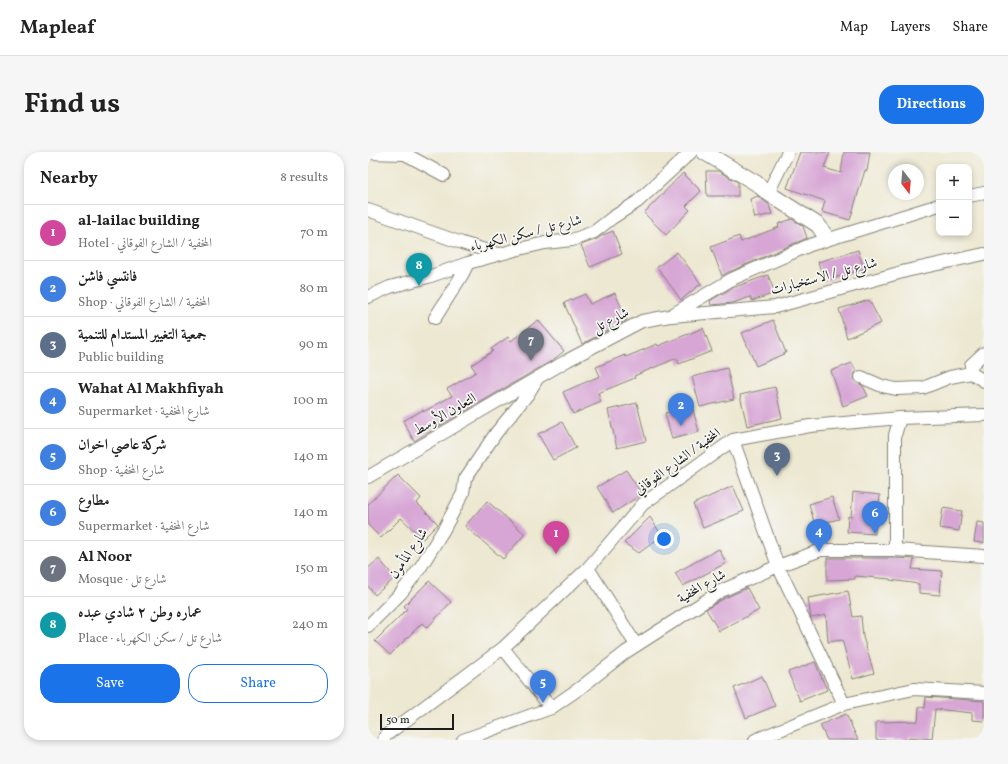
<!DOCTYPE html>
<html lang="en">
<head>
<meta charset="utf-8">
<style>
  body { margin:0; font-family:Vollkorn,Amiri,serif; background:#f6f6f6; color:#222 }
  .controls { position:absolute; right:12px; top:12px; display:grid; overflow:hidden; border-radius:8px; box-shadow:0 2px 6px #0003 }
  .controls button { width:36px; height:36px; display:grid; place-items:center; padding:0; border:0; border-bottom:1px solid #e0e0e0; background:#fff; color:#222; font:20px sans-serif }
  .compass { position:absolute; left:520px; top:12px; width:36px; height:36px; border-radius:50%; background:#fff; box-shadow:0 2px 6px #0003; rotate:164deg }
  .scale { position:absolute; left:12px; bottom:10px; width:74px; box-sizing:border-box; padding-left:4px; border:2px solid #1c1c1c; border-top:0; font-size:11px; line-height:14px; white-space:nowrap; color:#1c1c1c; -webkit-text-stroke:3px #f6f6f2; paint-order:stroke }
  .you { position:absolute; left:296px; top:387px; width:14px; height:14px; margin:-10px; border:3px solid #fff; border-radius:50%; background:#1a73e8; box-shadow:0 0 0 6px #1a73e833 }
  .badge { display:grid; place-items:center; width:26px; height:26px; border-radius:50%; background:#1a73e8; color:#fff; font-size:13px; font-weight:700 }
  .pin { position:absolute; translate:-50% -33px; filter:drop-shadow(0 1px 2px #0008) }
  .pin::after { content:''; position:absolute; top:21px; width:14px; height:12px; background:inherit; clip-path:polygon(0 0,100% 0,50% 100%) }
  .list { margin:0; padding:0; list-style:none }
  h2 { display:flex; justify-content:space-between; align-items:center; height:52px; margin:0; padding:0 16px; font-size:17px }
  h2 small { font-size:13px; font-weight:400; color:#767676 }
  .list li { display:grid; grid-template-columns:26px 1fr auto; gap:12px; align-items:center; box-sizing:border-box; height:56px; padding:0 16px; border-top:1px solid #e0e0e0 }
  .list b { display:block; font-size:15px; white-space:nowrap }
  .list p { margin:0; font-size:13px; white-space:nowrap; color:#767676 }
  .list em { font-size:13px; font-style:normal; color:#767676 }
  .actions { display:flex; gap:8px; padding:12px 16px }
  .actions a { flex:1; padding:9px 0; border:1px solid #1a73e8; border-radius:16px; text-align:center; font-size:14px; color:#1a73e8 }
  .actions .main { background:#1a73e8; color:#fff }
  .map { position:relative; flex:none; width:616px; height:588px; overflow:hidden; border-radius:16px }
  header { display:flex; align-items:center; gap:24px; box-sizing:border-box; height:56px; padding:0 20px; background:#fff; border-bottom:1px solid #e0e0e0 }
  header strong { font-size:19px }
  nav { display:flex; gap:22px; margin-inline-start:auto; font-size:14px }
  .intro { display:flex; align-items:center; justify-content:space-between; box-sizing:border-box; height:96px; padding:0 24px }
  h1 { margin:0; font-size:28px }
  .button { padding:10px 18px; border-radius:16px; background:#1a73e8; color:#fff; font-size:14px; font-weight:700 }
  main { display:flex; gap:24px; padding:0 24px }
  aside { flex:1; background:#fff; border-radius:16px; box-shadow:0 2px 6px #0003 }
  .map>svg:first-child { display:block }
  .building { fill:#d7a6d5 }
  .lines { fill:none; stroke-linecap:round; stroke-linejoin:round }
  .minor-casing { stroke:#848276; stroke-width:14 }
  .tertiary-casing { stroke:#848276; stroke-width:17 }
  .minor { stroke:#fff; stroke-width:12 }
  .tertiary { stroke:#fff; stroke-width:15 }
  .labels { text-anchor:middle; dominant-baseline:central; stroke-width:3.5; stroke-linejoin:round; paint-order:stroke }
  .street-label { font-size:14px; fill:#1c1c1c; stroke:#f6f6f2 }
</style>
</head>
<body>
<header>
<strong>Mapleaf</strong>
<nav><a>Map</a><a>Layers</a><a>Share</a></nav>
</header>
<div class="intro"><h1>Find us</h1><a class="button">Directions</a></div>
<main>
<aside>
<h2>Nearby<small>8 results</small></h2>
<ul class="list">
<li><span class="badge" style="background:#d1479c">1</span><div><b>al-lailac building</b><p>Hotel · المخفية / الشارع الفوقاني</p></div><em>70 m</em></li>
<li><span class="badge" style="background:#3f7fe0">2</span><div><b>فانتسي فاشن</b><p>Shop · المخفية / الشارع الفوقاني</p></div><em>80 m</em></li>
<li><span class="badge" style="background:#5c6f8a">3</span><div><b>جمعية التغيير المستدام للتنمية</b><p>Public building</p></div><em>90 m</em></li>
<li><span class="badge" style="background:#3f7fe0">4</span><div><b>Wahat Al Makhfiyah</b><p>Supermarket · شارع المخفية</p></div><em>100 m</em></li>
<li><span class="badge" style="background:#3f7fe0">5</span><div><b>شركة عاصي اخوان</b><p>Shop · شارع المخفية</p></div><em>140 m</em></li>
<li><span class="badge" style="background:#3f7fe0">6</span><div><b>مطاوع</b><p>Supermarket · شارع المخفية</p></div><em>140 m</em></li>
<li><span class="badge" style="background:#6b7280">7</span><div><b>Al Noor</b><p>Mosque · شارع تل</p></div><em>150 m</em></li>
<li><span class="badge" style="background:#0f9aa8">8</span><div><b>عماره وطن ٢ شادي عبده</b><p>Place · شارع تل / سكن الكهرباء</p></div><em>240 m</em></li>
</ul>
<div class="actions"><a class="main">Save</a><a>Share</a></div>
</aside>
<div class="map">
<svg width="616" height="588" viewBox="0 0 616 588">
  <rect width="100%" height="100%" fill="#f6f6f2"/>
  <filter id="ink" filterUnits="userSpaceOnUse"><feTurbulence type="fractalNoise" baseFrequency=".025" numOctaves="2"/><feDisplacementMap in="SourceGraphic" scale="8" xChannelSelector="R" yChannelSelector="G"/><feConvolveMatrix kernelMatrix="1 2 1 2 8 2 1 2 1" color-interpolation-filters="sRGB"/></filter>
  <filter id="wash" filterUnits="userSpaceOnUse"><feTurbulence type="fractalNoise" baseFrequency=".012" numOctaves="4" result="noise"/><feDisplacementMap in="SourceGraphic" scale="16" xChannelSelector="R" yChannelSelector="G"/><feGaussianBlur stdDeviation="0.9" result="paint"/><feColorMatrix in="noise" values="0 0 0 0 0 0 0 0 0 0 0 0 0 0 0 0 0 1.4 0 .05"/><feComposite in="paint" operator="in"/></filter>
  <g filter="url(#wash)">
    <rect width="100%" height="100%" fill="#ede8d1"/>
    <g id="blocks">
      <path class="building" d="M432,0H462L456,16L473,21L476,0H502L499,19L497,18L482,68L454,60L457,49L419,36Z
        M338,19H350L370,30V44H339Z
        M315,21L333,39L318,54L322,58L298,83L276,61Z
        M390,44L401,53L404,62L387,66L382,47Z
        M424,67L435,74L439,86L361,120L354,124L343,95L371,84L373,90L411,75L410,72Z
        M245,79L254,102L222,115L213,93L229,87L235,83Z
        M490,98L496,117L456,129L450,110Z
        M309,100L334,133L330,134L313,148L289,115Z
        M400,123L407,141L384,149L382,145L365,151L343,153L342,149L364,136Z
        M247,141L259,168L214,192L196,151L217,142L222,152Z
        M501,148L513,171L479,186L471,157Z
        M170,168L196,199L185,208L46,289L35,269L55,258V260L84,244L79,237L108,220L103,213L125,199L123,197L140,185L143,189Z
        M405,168L418,201L388,214L374,181Z
        M335,176L344,199L311,212L309,206L266,224L267,226L230,241L233,250L205,262L195,240L232,224L228,215L257,203L258,205L289,192L290,194Z
        M484,211L488,219L486,222V226L487,229L495,234L500,244L475,254L463,219Z
        M359,216L366,247L332,255L324,225Z
        M407,235L414,266L379,274L372,243Z
        M269,251L278,289L249,296L240,258Z
        M324,254L331,280L304,287L297,261Z
        M194,270L208,296L185,308L170,282Z
        M258,318L274,342L245,361L229,335Z
        M30,323L53,346L49,351L70,372L55,387L33,366L13,386L0,373V352Z
        M365,334L376,359L335,376L325,352Z
        M485,340L512,343L510,363L508,362L507,382L479,380L480,364L483,365Z
        M464,345L471,367L447,373L441,352Z
        M119,349L157,382L135,407L97,374Z
        M575,356L594,359L591,379L572,376Z
        M282,365L294,384L271,401L256,391Z
        M609,370L616,371V391L606,390Z
        M351,397L358,411L315,434L307,421Z
        M459,406H527L546,407L544,417L574,419L572,443L551,441V432L522,428V427L487,424V427L459,428Z
        M11,407L27,426L7,443L0,434V416Z
        M61,429L83,450L59,476L54,471L22,503L7,489L39,457L36,454Z
        M379,436L391,458L351,479L338,457L357,446Z
        M480,439L485,465L493,464L495,485L506,521L485,527L474,488L460,490L458,463L443,466L440,446Z
        M447,510L459,538L432,549L420,520Z
        M394,524L407,554L378,566L366,536Z
        M558,545L616,549V569L604,568V561L567,557L564,587L541,585V588H508V570L550,569L551,555L557,556Z
        M478,562L490,588H459L452,573Z"/>
    </g>
  </g>
  <g filter="url(#ink)">
    <use href="#blocks" fill-opacity="0" stroke="#848276" stroke-width="1"/>
    <g class="lines">
      <defs>
        <path id="minor" d="M0,1L37,2L76,23
          M400,41L420,0
          M601,44L616,41
          M0,58L94,91L130,102
          M0,145L22,135L60,125L100,111L147,98L177,91L204,88L226,80L244,66L269,50L323,0
          M304,164L407,155L538,119L616,102
          M67,166L94,123L100,111
          M616,201L603,213V221L616,229
          M493,225L514,234L528,237L555,236L582,225L603,221
          M365,288L410,414L476,552
          M0,325L200,208L274,169L302,164L364,127L442,93L571,53
          M527,398V283L532,266
          M220,416L268,493
          M0,474L33,441L52,416L76,377L95,341L97,327L128,281L160,242L169,227
          M135,496L183,556
          M16,588L17,584L135,496L220,416L275,352L365,288L442,274L532,266L616,263
          M95,588L183,556L212,536L258,500L353,439L410,414L453,398H527L616,404
          M387,588L476,552L546,537L616,541"/>
        <path id="tertiary" d="M336,0L388,31L400,41L450,73L456,82L457,87"/>
      </defs>
      <use href="#minor" class="minor-casing"/>
      <use href="#tertiary" class="tertiary-casing"/>
      <use href="#minor" class="minor"/>
      <use href="#tertiary" class="tertiary"/>
    </g>
  </g>
  <g class="labels">
    <g class="street-label">
      <text transform="translate(158 82) rotate(-14)">شارع تل / سكن الكهرباء</text>
      <text transform="translate(456 125) rotate(-15)">شارع تل / الاستخبارات</text>
      <text transform="translate(243 169) rotate(-28)">شارع تل</text>
      <text transform="translate(77 263) rotate(-30)">التعاون الأوسط</text>
      <text transform="translate(310 310) rotate(-36)">المخفية / الشارع الفوقاني</text>
      <text transform="translate(41 402) rotate(-56)">شارع المأمون</text>
      <text transform="translate(334 435) rotate(-30)">شارع المخفية</text>
    </g>
  </g>
</svg>
<div class="controls">
<button>+</button>
<button>−</button>
</div>
<svg class="compass" viewBox="-18 -18 36 36"><path d="M0-13l5 13h-10z" fill="#e53935"/><path d="M0 13l5-13h-10z" fill="#767676"/></svg>
<div class="scale">50 m</div>
<div class="you"></div>
<div class="pin badge" style="left:188px;top:402px;background:#d1479c">1</div>
<div class="pin badge" style="left:313px;top:274px;background:#3f7fe0">2</div>
<div class="pin badge" style="left:409px;top:324px;background:#5c6f8a">3</div>
<div class="pin badge" style="left:451px;top:400px;background:#3f7fe0">4</div>
<div class="pin badge" style="left:175px;top:551px;background:#3f7fe0">5</div>
<div class="pin badge" style="left:507px;top:382px;background:#3f7fe0">6</div>
<div class="pin badge" style="left:163px;top:209px;background:#6b7280">7</div>
<div class="pin badge" style="left:51px;top:134px;background:#0f9aa8">8</div>
</div>
</main>
</body>
</html>
